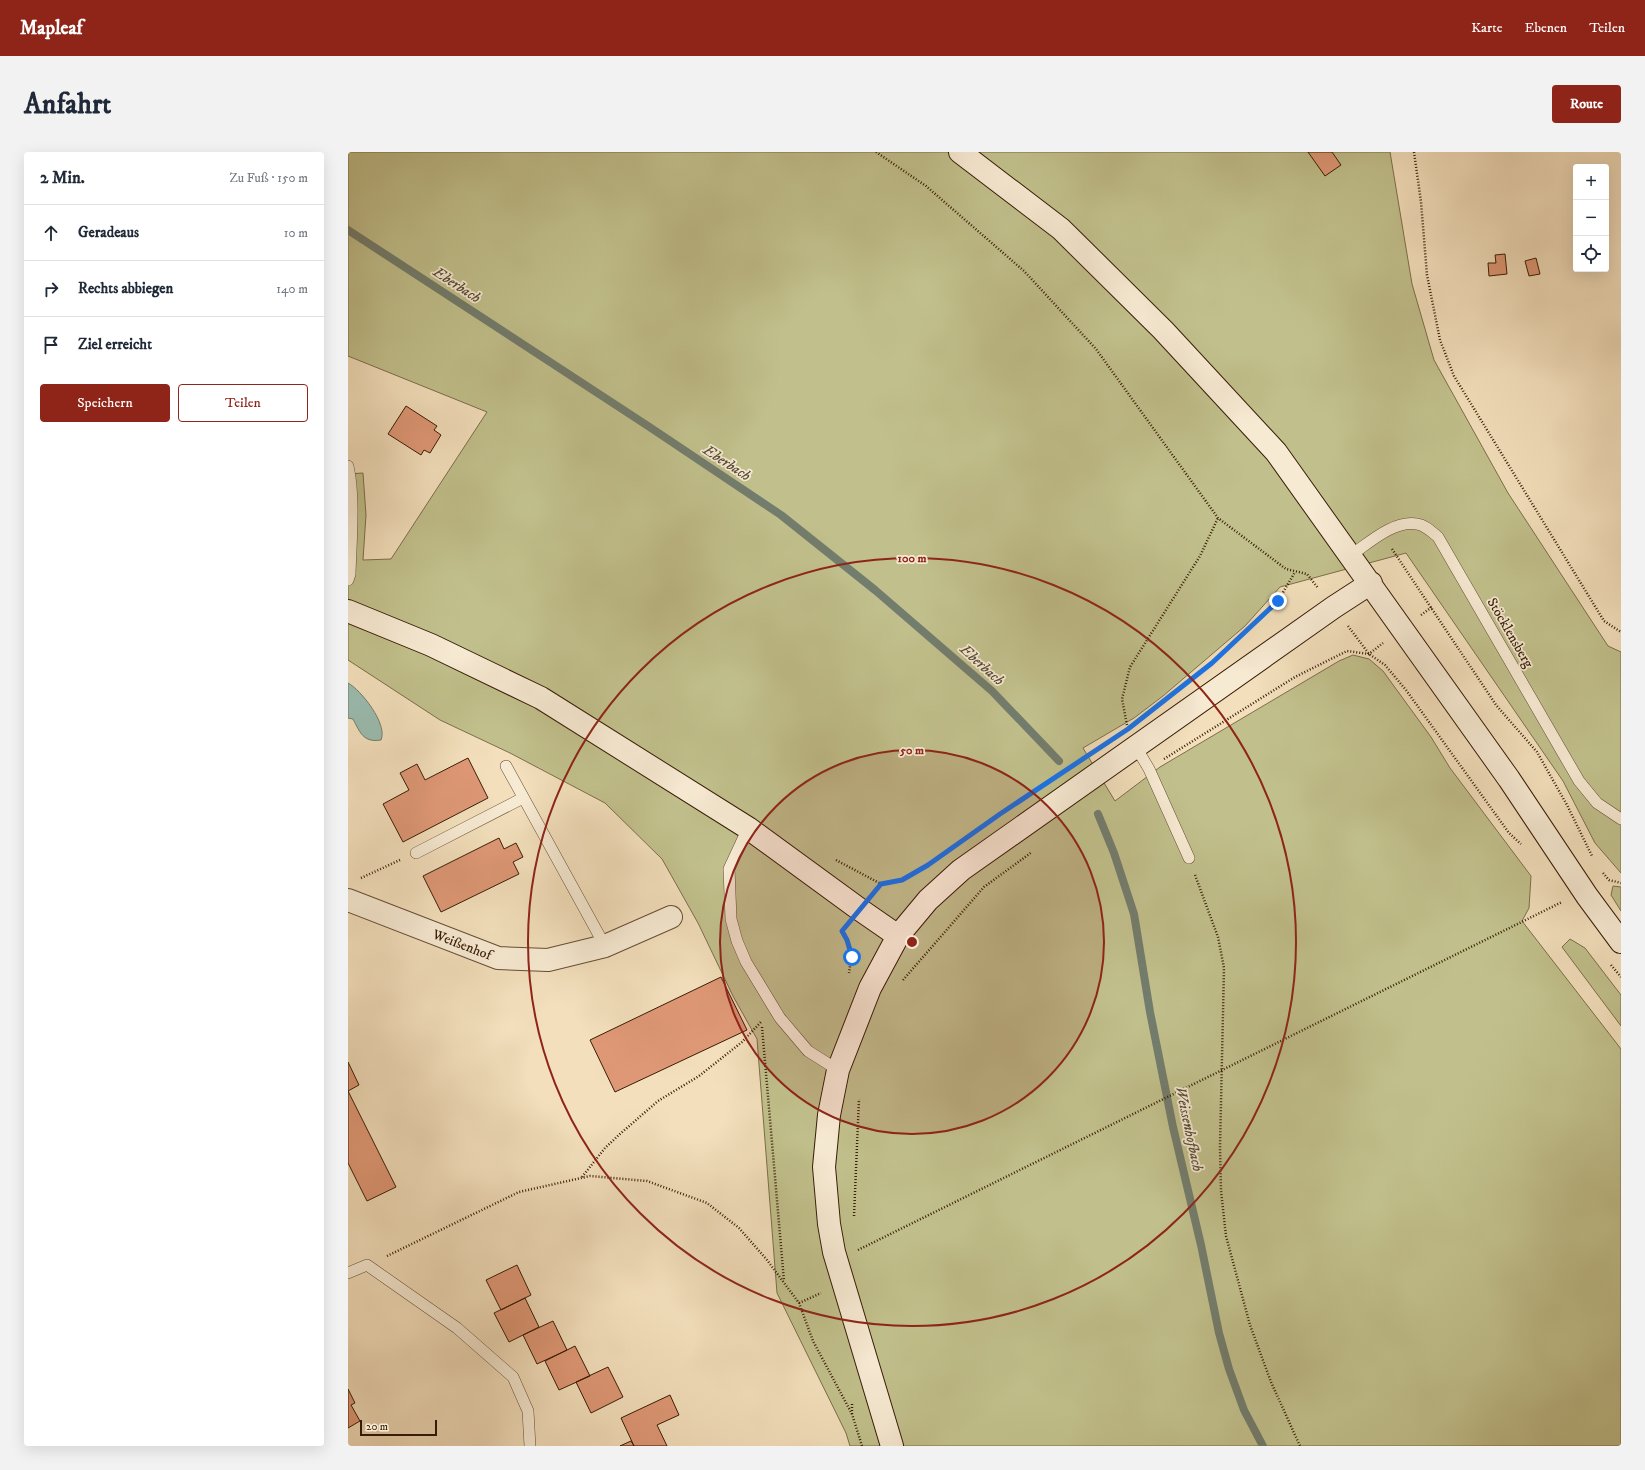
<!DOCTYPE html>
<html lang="de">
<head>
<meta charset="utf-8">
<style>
  body { margin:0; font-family:"IM FELL DW Pica",serif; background:#f2f2f3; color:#1f2937 }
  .controls { position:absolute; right:12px; top:12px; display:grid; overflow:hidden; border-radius:4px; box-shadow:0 4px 16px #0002 }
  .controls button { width:36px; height:36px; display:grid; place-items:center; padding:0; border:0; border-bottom:1px solid #e0e1e3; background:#fff; color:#1f2937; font:20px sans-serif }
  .scale { position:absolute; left:12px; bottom:10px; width:77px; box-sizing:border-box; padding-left:4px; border:2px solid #381c06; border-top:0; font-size:11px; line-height:14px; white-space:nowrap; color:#381c06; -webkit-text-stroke:3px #f7ead3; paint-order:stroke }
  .stop { position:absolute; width:12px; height:12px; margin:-9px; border:3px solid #1a73e8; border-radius:50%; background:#fff }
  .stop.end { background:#1a73e8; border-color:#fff; box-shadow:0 1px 4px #0008 }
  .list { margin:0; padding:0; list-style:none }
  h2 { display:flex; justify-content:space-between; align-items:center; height:52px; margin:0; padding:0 16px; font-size:17px }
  h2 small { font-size:13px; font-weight:400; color:#747a83 }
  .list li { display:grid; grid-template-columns:26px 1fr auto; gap:12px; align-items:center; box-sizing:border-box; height:56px; padding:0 16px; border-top:1px solid #e0e1e3 }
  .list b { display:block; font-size:15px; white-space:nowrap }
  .list em { font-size:13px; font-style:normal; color:#747a83 }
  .actions { display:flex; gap:8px; padding:12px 16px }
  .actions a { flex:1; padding:9px 0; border:1px solid #8f2418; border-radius:4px; text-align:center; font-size:14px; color:#8f2418 }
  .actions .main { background:#8f2418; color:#fff }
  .icon { flex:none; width:22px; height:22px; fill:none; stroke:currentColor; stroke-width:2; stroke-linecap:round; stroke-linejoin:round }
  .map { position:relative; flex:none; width:1273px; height:1294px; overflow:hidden; border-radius:4px }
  header { display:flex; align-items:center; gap:24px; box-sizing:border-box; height:56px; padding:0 20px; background:#8f2418; color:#fff }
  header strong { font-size:19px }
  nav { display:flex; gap:22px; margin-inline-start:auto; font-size:14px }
  .intro { display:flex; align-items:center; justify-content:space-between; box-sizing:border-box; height:96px; padding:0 24px }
  h1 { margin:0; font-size:28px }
  .button { padding:10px 18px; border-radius:4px; background:#8f2418; color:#fff; font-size:14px; font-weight:700 }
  main { display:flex; gap:24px; padding:0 24px }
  aside { flex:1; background:#fff; border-radius:4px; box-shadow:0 4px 16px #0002 }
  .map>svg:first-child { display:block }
  .green { fill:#c1c08c; stroke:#7c6e49 }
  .water { fill:#9bbdb1; stroke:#737d6d }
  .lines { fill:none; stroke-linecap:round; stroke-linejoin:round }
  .stream { stroke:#737d6d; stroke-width:8 }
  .building { fill:#df9876; stroke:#381c06 }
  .lane-casing { stroke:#674d34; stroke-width:12 }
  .street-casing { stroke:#674d34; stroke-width:24 }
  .secondary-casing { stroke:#381c06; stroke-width:24 }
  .path { stroke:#381c06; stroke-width:2.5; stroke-dasharray:1 2; stroke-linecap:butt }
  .lane { stroke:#f7ead3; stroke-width:11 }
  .street { stroke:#f7ead3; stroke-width:22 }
  .secondary { stroke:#f7ead3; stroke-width:22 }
  .route { stroke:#1a73e8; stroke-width:5 }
  .ring { fill:none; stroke:#8f2418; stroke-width:2 }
  .labels { text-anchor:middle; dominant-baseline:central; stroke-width:3.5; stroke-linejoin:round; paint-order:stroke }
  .street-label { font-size:14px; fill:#381c06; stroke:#f7ead3 }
  .water-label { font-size:15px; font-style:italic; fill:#564c39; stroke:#f7ead3 }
  .centre { fill:#8f2418; stroke:#f7ead3; stroke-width:2 }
  .ring-label { font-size:12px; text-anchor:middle; font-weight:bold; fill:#8f2418; stroke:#f7ead3; stroke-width:3.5; stroke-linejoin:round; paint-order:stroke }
</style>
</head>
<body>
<header>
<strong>Mapleaf</strong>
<nav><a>Karte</a><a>Ebenen</a><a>Teilen</a></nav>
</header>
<div class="intro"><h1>Anfahrt</h1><a class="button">Route</a></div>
<main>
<aside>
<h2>2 Min.<small>Zu Fuß · 150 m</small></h2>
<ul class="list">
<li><svg class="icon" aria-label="ahead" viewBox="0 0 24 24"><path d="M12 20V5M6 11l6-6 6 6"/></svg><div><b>Geradeaus</b></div><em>10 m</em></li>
<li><svg class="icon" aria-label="right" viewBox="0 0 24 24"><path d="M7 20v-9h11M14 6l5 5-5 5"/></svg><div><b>Rechts abbiegen</b></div><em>140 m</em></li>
<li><svg class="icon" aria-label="arrive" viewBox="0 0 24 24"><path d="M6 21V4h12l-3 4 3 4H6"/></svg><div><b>Ziel erreicht</b></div></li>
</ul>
<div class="actions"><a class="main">Speichern</a><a>Teilen</a></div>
</aside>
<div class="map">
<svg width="1273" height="1294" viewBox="0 0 1273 1294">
  <rect width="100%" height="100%" fill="#f3dfbc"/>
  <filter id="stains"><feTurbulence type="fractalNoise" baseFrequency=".005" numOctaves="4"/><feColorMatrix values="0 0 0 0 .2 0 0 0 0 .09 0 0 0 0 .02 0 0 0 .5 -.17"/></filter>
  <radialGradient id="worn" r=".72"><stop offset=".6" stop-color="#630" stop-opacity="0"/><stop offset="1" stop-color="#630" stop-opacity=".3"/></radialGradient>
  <path class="green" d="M0,0H1042L1064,132L1086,208L1160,341L1260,494L1273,500V721L1247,691L1215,629L1058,401L932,435L897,474L815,544L786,566L735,596L767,649L812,615L991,509L1005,503L1021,507L1035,519L1083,585L1102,616L1183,724L1181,756L1174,769L1273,897V1294H502L498,1281L429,1141L409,887L385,844L350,771L314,707L257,651L162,601L92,568L0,508V322L15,321L18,363L15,408L43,407L139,260L0,204Z
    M1265,734L1273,735V759L1263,743Z
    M1222,787L1237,796L1273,843V874L1214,795Z"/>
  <path class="water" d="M0,531C13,538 40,572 33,588C15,591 12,580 5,567L0,566Z"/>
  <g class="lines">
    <path class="stream" d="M0,78L300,274L433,363L527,438L644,539L711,609
      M750,662L766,701L786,762L802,860L825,975L853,1093L871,1181L881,1217L896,1258L915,1294"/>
  </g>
  <path class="building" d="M960,0H984L993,13L977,24Z
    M1157,102L1159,122L1141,124L1140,111H1148L1147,103Z
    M1188,106L1192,122L1181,124L1177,109Z
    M58,254L89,274L86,278L93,283L82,301L76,298L73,303L40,282Z
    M120,606L140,646L55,690L35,652L61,638L52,621L69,612L77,628Z
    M151,686L156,697L168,691L175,705L165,710L171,722L93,760L75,724Z
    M373,825L399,878L267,940L242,888Z
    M0,910L11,933L0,939Z
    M0,939L48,1035L19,1049L0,1011Z
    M169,1113L183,1143L153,1158L138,1128Z
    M177,1146L191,1175L161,1190L146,1161Z
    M205,1169L219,1198L189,1212L175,1183Z
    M227,1194L242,1224L211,1238L197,1209Z
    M260,1215L275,1245L243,1261L228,1230Z
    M0,1237L7,1251L3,1253L12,1269L0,1276Z
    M322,1243L331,1263L309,1273L319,1294H286L273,1266Z
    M283,1289L286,1294H272Z"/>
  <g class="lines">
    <defs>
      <path id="lane" d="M0,314C7,344 3,390 2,422L0,428
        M1003,403C1021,391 1045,368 1069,372C1077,373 1084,380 1090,385L1231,629L1249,651L1273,667
        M788,595L801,617L841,706
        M158,614L257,794
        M400,676L381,717L383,767L389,789L398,810L432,866L460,899L490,918
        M68,701L175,646
        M0,1121L19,1113L109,1176L165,1225L180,1259L182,1294"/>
      <path id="street" d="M0,748L150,806L200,808L257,794L323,765"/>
      <path id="secondary" d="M612,0L713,77L815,178L928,300L1161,627L1239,744L1273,790
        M0,459L83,493L193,546L400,676L511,757L550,784
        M544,1294L486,1100L481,1072L476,1015L481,963L490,918L522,836L550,784L580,748L613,718L986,455L1023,431"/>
    </defs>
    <use href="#lane" class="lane-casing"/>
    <use href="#street" class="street-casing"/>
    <use href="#secondary" class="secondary-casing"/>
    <path class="path" d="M528,0L578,34L676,119L748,197L870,366L938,417L959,422L970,436
      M1066,0L1073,50L1079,123L1092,188L1106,224L1256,469L1273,480
      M1044,397L1148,553L1189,600L1219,653L1244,704
      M1073,463L1084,455
      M1000,474L1021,502L1037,513L1058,538L1161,681L1173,692
      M872,504L930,449L947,420
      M779,573L774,547L782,515L852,404L870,366
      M816,607L947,525L999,499L1021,502L1035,491
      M488,708L533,732L554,728L581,713
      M1255,721L1261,728L1273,731
      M847,723L870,785L876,816L872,995L873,1039L878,1084L902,1173L923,1230L952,1294
      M13,726L52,708
      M527,739L533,732
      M497,775L494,779C503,796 504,802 501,821
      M1263,813L1273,825
      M555,828L636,735L684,700
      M414,875L436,1129
      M234,1025L257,996L272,982L310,949L351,924L394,890L413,870
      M506,1064L511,947
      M510,1098L1214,750
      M39,1104L171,1040L242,1024L299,1029L359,1051L391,1076L419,1108L451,1151L465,1189L504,1262L514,1294
      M451,1151L473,1141
      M504,1262V1251"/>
    <use href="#lane" class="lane"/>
    <use href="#street" class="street"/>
    <use href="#secondary" class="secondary"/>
  </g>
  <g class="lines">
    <path class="route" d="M504,805L499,788L494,779L533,732L554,728L580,713L652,662L780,577L864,511L930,449"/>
  </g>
  <circle cx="564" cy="790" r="192" fill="#8f2418" fill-opacity=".12"/>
  <g class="ring">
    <circle cx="564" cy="790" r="192"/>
    <circle cx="564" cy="790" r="384"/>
  </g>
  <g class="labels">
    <g class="street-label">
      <text transform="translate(1162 481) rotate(60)">Stöcklensberg</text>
      <text transform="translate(114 793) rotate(21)">Weißenhof</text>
    </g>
    <g class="water-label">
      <text transform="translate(109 133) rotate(33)">Eberbach</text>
      <text transform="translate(379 311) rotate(33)">Eberbach</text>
      <text transform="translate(634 513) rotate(42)">Eberbach</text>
      <text transform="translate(841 977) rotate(78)">Weissenhofbach</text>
    </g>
  </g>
  <circle cx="564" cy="790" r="6" class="centre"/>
  <g class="ring-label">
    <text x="564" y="410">100 m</text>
    <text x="564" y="602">50 m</text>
  </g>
  <rect width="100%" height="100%" filter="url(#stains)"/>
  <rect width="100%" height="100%" fill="url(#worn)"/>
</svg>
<div class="controls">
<button>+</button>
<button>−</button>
<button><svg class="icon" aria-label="locate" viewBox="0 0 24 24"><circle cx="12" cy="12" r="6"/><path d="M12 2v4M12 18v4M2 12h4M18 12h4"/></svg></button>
</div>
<div class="scale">20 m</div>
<div class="stop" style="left:504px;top:805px"></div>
<div class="stop end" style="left:930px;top:449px"></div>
</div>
</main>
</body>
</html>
